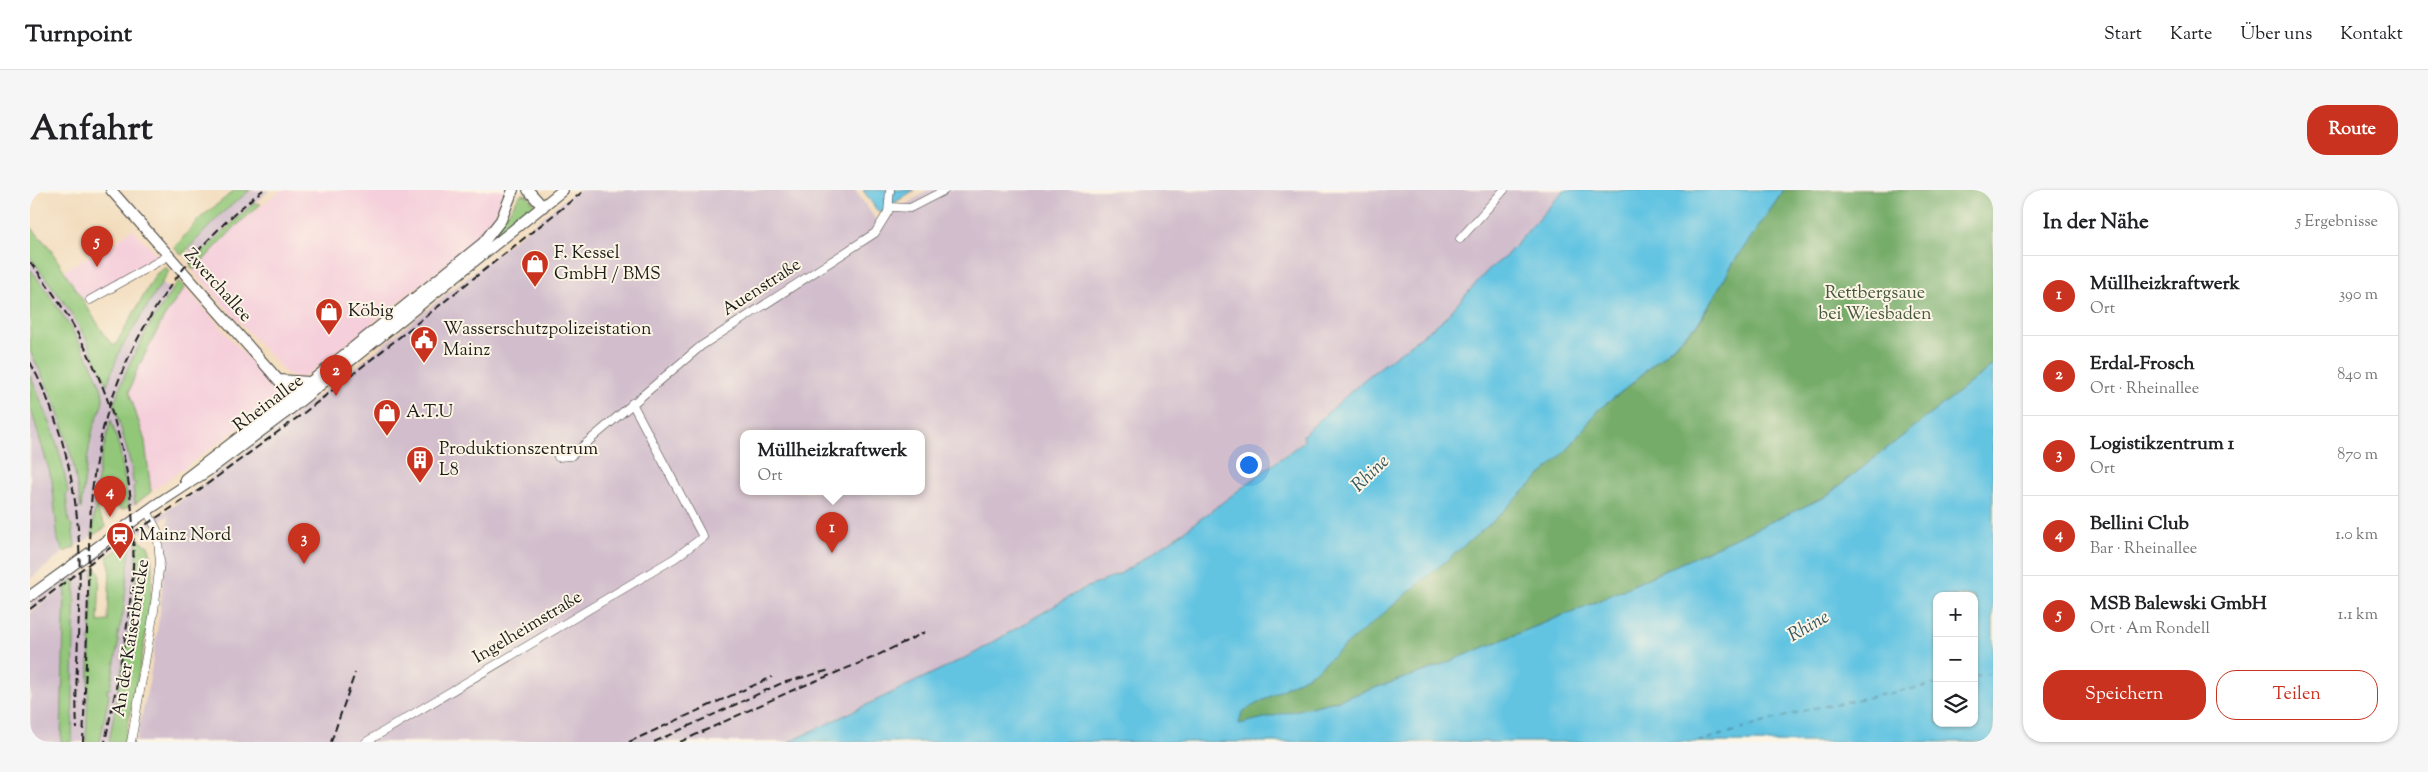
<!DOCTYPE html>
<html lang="de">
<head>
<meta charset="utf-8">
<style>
  body { margin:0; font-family:"Sorts Mill Goudy",serif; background:#f6f6f6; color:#202124 }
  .controls { position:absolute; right:15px; bottom:15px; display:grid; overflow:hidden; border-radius:10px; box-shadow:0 1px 4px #0004 }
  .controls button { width:45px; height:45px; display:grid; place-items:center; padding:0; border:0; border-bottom:1px solid #e0e0e0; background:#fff; color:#202124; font:25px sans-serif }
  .you { position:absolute; left:1218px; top:274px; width:18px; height:18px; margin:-12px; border:4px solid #fff; border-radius:50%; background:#1a73e8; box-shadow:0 0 0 8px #1a73e833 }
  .badge { display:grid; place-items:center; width:32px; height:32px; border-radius:50%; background:#c8321e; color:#fff; font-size:16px; font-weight:700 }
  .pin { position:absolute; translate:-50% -41px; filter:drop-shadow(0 1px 2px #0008) }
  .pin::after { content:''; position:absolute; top:26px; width:18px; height:15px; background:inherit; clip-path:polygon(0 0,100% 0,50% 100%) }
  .popup { position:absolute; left:710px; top:240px; width:185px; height:65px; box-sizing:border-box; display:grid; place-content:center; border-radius:10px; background:#fff; filter:drop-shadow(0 1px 4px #0005); font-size:16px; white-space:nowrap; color:#757577 }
  .popup b { font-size:19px; color:#202124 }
  .popup::after { content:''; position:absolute; left:50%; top:100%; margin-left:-10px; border:10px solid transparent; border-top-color:#fff }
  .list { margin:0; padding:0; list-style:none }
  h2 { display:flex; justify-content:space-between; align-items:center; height:65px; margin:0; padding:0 20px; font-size:21px }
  h2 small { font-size:16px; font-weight:400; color:#757577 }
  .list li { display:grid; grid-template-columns:32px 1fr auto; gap:15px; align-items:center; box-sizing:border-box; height:80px; padding:0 20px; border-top:1px solid #e0e0e0 }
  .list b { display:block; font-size:19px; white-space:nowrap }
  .list p { margin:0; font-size:16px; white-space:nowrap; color:#757577 }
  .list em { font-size:16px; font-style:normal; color:#757577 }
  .actions { display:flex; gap:10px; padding:15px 20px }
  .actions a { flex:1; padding:11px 0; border:1px solid #c8321e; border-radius:20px; text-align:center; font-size:18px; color:#c8321e }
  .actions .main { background:#c8321e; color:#fff }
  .icon { flex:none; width:28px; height:28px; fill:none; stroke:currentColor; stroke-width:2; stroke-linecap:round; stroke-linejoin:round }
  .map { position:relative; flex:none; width:1963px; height:552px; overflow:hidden; border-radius:20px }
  header { display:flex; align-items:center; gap:30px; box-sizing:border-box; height:70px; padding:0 25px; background:#fff; border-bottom:1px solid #e0e0e0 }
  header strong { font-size:24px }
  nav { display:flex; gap:28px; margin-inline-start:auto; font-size:18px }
  .intro { display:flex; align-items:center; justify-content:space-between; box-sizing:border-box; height:120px; padding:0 30px }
  h1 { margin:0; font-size:35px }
  .button { padding:12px 22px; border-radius:20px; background:#c8321e; color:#fff; font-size:18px; font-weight:700 }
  main { display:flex; gap:30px; padding:0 30px }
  aside { flex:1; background:#fff; border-radius:20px; box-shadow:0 1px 4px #0004 }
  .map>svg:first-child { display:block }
  .built { fill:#f5cfdb }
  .industrial { fill:#d1bdcc; fill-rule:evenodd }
  .green { fill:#92c779; stroke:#57724a }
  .forest { fill:#75ac69; stroke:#486442 }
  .water { fill:#63c4e2; stroke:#40707f; fill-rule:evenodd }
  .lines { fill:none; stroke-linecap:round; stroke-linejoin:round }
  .ferry { stroke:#355761; stroke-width:1; stroke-dasharray:6 5; stroke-linecap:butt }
  .street-casing { stroke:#3c3934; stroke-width:9 }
  .secondary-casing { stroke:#3c3934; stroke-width:12 }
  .street { stroke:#fff; stroke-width:8 }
  .secondary { stroke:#fff; stroke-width:10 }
  .rail { stroke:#1c1c1c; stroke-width:2; stroke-dasharray:8 4; stroke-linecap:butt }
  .labels { text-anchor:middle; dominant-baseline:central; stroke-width:4; stroke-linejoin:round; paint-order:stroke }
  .poi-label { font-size:18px; fill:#1c1c1c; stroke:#fcf5e5; text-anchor:start }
  .street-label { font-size:18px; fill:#1c1c1c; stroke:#fcf5e5 }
  .park-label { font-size:18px; fill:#45583d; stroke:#fcf5e5 }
  .water-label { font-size:19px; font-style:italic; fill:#355761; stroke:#fcf5e5 }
</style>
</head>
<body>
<header>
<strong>Turnpoint</strong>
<nav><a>Start</a><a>Karte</a><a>Über uns</a><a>Kontakt</a></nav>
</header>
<div class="intro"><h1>Anfahrt</h1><a class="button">Route</a></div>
<main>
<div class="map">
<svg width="1963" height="552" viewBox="0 0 1963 552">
  <rect width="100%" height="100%" fill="#fcf5e5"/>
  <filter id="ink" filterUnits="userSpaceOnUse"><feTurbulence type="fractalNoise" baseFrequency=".02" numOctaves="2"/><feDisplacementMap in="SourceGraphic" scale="10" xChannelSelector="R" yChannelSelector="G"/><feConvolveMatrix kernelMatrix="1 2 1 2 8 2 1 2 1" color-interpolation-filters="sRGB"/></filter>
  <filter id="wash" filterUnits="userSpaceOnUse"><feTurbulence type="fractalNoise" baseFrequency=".0096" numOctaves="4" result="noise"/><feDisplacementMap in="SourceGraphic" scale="20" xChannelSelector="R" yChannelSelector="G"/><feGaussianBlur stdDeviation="1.12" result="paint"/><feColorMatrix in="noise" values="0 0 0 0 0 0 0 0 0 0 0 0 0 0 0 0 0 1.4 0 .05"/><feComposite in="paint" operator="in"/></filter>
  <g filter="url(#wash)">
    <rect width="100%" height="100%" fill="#f2dbbc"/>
    <path class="built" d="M251,0H475L462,30L427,65L285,179L273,187L265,188L257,184L163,81L206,36Z
      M102,39L128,66L54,110L34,81L78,55L82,56Z
      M155,97L237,190L235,192L244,204V209L234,219L121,302L115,251L98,202L106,182L134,127Z"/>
    <path class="industrial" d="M220,0H240L198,35L167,69L158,59L191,24Z
      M550,0H825L846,30L852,31L898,0H1534L1475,67L1458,80L1414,129L1336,188L1273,245L1274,250L1152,343L1090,384L1051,400L945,463L759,552H106L120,488L130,422L139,325L91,354L0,422V413L76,357L138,320L169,297L327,176L536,8ZM713,244H891V302H713Z
      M0,67L36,115L57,150L77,194L90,160L131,93L142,99L118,138L97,179L84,213L101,275L103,292L106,294L103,297L105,314L99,317L90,261L81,229L69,277L62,346L45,357L42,335L39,332L38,313L12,211L0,185V161L27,216L43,272L51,318L57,270L64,238L73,208L54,161L40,136L0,79Z
      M0,216L22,290L28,351L34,362L0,389Z
      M107,349L105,403L96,462L79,552H70L79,504L77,503V499H80L89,451L87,450L93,424L101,350Z
      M63,379L56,552H42L45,389Z
      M35,396L31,552H0V424Z"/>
    <path class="green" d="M205,0H220L191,24L152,65L144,58L169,29Z
      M491,4L497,5L506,16L453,59Z
      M224,13L231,14L206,36L164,80L160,76C180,54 201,33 224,13Z
      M0,36L19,57L78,150L85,156L126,84L136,77L139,81L90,160L77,195L57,150L36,115L0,67Z
      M0,79C17,99 74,185 73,209C72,219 66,229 63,239C57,265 54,292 51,319L43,272L27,216L0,161Z
      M148,91L155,97L134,127L106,182L99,202L115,251L121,302L105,314L103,297L106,294L103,292L101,275L84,213L97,179L118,138Z
      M0,185L21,235L32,272L38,302L36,304L39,332L42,335L45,357L34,362L28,351L22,290L0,216Z
      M81,229L90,261L99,317L91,320L79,307L67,321L76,337L62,346L69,277Z
      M107,349L118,356C133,388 102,512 94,552H79L105,403Z
      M101,350L93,424L87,449L89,450L80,499H77V503L79,504L70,552H56L63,379L65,377L70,383L68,432L78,431L80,377L77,367Z
      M45,389L42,552H31L35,395Z"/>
    <path class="forest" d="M1754,0H1963V175L1795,307L1566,412L1396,481L1306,511L1209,535L1211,522L1284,482L1538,259L1568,220L1599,196L1668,134L1704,72Z"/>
    <path class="water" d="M833,0H884L849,23Z
      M1534,0H1754L1704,72L1668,133L1599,196L1568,220L1538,259L1461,333L1284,482L1212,522L1209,534L1306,511L1396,481L1566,412L1795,307L1963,175V552H759L945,463L1051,400L1090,384L1152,343L1274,251L1273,245L1336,188L1414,129L1458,80L1475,67ZM1907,406H1944V533H1907Z"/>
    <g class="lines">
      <path class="ferry" d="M1944,487L1963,483
        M1667,552L1784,518L1907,494"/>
    </g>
  </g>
  <g filter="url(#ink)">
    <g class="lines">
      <defs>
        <path id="street" d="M860,17L880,18L915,0
          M1430,49L1474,0
          M60,110L138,66
          M528,267L541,266L671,156L845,43L858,22L860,0
          M101,552L124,421L130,372L127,340L117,321
          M336,552L645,368L673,347L602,213"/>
        <path id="secondary" d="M81,0L266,210
          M498,0L513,17
          M249,190L280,192
          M155,289L263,206L453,53L471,30L483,0
          M0,406L124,316L179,280L254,224L533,0"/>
      </defs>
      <use href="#street" class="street-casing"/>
      <use href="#secondary" class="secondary-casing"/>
      <use href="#street" class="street"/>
      <use href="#secondary" class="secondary"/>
      <path class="rail" d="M0,72C75,166 114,283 101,403C96,453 85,503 75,552
        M0,172C30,228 46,291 49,354C52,416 44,478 47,539
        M0,419L77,360L169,300L275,222L555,0
        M53,552C55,501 57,451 58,400C59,354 59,306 68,261C88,158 150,64 233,0
        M301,552L325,483
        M599,552L742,487
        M624,552L752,493L800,480
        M650,552L761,501L842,468L895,442"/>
    </g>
  </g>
  <defs>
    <symbol id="shop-pin" viewBox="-11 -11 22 30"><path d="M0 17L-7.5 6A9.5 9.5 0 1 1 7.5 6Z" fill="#c8321e" stroke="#fcf5e5"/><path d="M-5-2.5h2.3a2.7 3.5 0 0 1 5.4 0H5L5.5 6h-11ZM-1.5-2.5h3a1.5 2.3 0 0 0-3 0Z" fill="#fff"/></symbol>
    <symbol id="civic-pin" viewBox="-11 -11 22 30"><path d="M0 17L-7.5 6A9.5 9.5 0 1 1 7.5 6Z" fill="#c8321e" stroke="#fcf5e5"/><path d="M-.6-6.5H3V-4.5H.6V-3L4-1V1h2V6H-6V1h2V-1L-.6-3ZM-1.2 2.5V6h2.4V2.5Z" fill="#fff"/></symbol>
    <symbol id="building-pin" viewBox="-11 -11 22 30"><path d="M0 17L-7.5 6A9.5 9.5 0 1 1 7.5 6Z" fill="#c8321e" stroke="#fcf5e5"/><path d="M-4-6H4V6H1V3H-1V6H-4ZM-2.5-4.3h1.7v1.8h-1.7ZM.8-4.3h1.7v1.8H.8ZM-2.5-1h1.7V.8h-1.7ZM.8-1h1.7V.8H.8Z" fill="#fff"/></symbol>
    <symbol id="station-pin" viewBox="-11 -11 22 30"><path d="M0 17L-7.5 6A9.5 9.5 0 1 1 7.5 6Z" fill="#c8321e" stroke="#fcf5e5"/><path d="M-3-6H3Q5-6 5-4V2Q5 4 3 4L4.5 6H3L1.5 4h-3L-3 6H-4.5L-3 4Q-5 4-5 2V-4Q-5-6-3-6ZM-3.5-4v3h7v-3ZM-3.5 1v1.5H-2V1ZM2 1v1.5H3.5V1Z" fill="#fff"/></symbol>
  </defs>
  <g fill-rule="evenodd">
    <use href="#shop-pin" x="489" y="58" width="32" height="43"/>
    <use href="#shop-pin" x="283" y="106" width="32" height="43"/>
    <use href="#civic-pin" x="378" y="134" width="32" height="43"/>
    <use href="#shop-pin" x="341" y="207" width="32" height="43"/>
    <use href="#building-pin" x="374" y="254" width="32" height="43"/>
    <use href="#station-pin" x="74" y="330" width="32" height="43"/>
  </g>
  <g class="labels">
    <g class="poi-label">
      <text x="524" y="64">F. Kessel<tspan x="524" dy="21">GmbH / BMS</tspan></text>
      <text x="318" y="122">Köbig</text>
      <text x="413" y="140">Wasserschutzpolizeistation<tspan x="413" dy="21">Mainz</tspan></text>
      <text x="376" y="223">A.T.U</text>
      <text x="409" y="260">Produktionszentrum<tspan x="409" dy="21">L8</tspan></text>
      <text x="109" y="346">Mainz Nord</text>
    </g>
    <g class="street-label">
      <text transform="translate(187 96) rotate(48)">Zwerchallee</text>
      <text transform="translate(732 98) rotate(-33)">Auenstraße</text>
      <text transform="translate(239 214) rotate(-37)">Rheinallee</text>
      <text transform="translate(498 438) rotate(-31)">Ingelheimstraße</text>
      <text transform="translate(102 448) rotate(-81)">An der Kaiserbrücke</text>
    </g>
    <g class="park-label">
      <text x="1845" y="104">Rettbergsaue<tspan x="1845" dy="21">bei Wiesbaden</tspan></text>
    </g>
    <g class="water-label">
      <text transform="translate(1341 284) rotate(-44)">Rhine</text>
      <text transform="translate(1779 437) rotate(-30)">Rhine</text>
    </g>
  </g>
</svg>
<div class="controls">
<button>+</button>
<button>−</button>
<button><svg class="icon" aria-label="layers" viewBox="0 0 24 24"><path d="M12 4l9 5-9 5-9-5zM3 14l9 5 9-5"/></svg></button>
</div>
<div class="you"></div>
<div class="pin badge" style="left:802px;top:363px">1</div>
<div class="popup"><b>Müllheizkraftwerk</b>Ort</div>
<div class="pin badge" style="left:306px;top:206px">2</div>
<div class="pin badge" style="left:274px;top:374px">3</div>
<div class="pin badge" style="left:80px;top:327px">4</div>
<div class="pin badge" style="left:67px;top:77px">5</div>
</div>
<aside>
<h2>In der Nähe<small>5 Ergebnisse</small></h2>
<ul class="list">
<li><span class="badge">1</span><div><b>Müllheizkraftwerk</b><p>Ort</p></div><em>390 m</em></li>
<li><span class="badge">2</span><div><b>Erdal-Frosch</b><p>Ort · Rheinallee</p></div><em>840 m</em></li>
<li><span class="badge">3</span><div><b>Logistikzentrum 1</b><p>Ort</p></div><em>870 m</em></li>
<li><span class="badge">4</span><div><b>Bellini Club</b><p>Bar · Rheinallee</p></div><em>1.0 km</em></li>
<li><span class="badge">5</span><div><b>MSB Balewski GmbH</b><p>Ort · Am Rondell</p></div><em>1.1 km</em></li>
</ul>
<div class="actions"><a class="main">Speichern</a><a>Teilen</a></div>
</aside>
</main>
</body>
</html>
